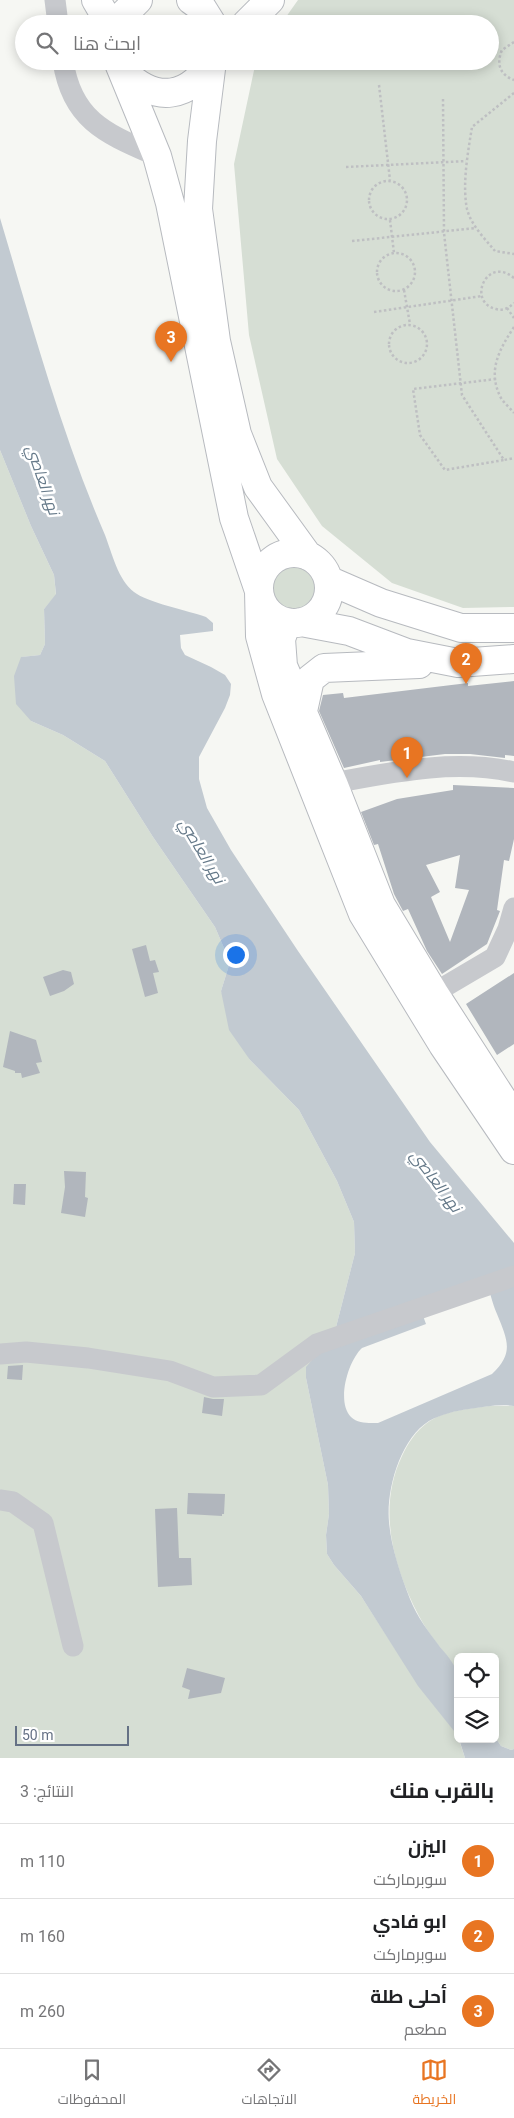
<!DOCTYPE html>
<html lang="ar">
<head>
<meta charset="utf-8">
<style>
  body { margin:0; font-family:Roboto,Cairo,sans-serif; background:#f6f6f6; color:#202124; direction:rtl }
  .controls { position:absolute; right:15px; bottom:15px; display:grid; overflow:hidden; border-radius:8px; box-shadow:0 2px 12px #0003 }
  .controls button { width:45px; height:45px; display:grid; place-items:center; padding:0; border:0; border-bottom:1px solid #e0e0e0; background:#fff; color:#202124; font:25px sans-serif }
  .scale { position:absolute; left:15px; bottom:12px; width:114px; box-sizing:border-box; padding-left:5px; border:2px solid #657185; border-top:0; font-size:14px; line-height:18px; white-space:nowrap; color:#657185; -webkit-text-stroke:4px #fff; paint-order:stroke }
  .you { position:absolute; left:235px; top:954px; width:18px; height:18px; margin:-12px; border:4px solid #fff; border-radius:50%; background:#1a73e8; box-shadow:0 0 0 8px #1a73e833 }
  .badge { display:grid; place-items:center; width:32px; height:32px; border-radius:50%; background:#e87522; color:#fff; font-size:16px; font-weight:700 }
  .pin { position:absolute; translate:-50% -41px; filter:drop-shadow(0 1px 2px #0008) }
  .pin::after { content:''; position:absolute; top:26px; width:18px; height:15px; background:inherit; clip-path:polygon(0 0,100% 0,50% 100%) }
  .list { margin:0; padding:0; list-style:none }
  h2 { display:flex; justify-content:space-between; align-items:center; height:65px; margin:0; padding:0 20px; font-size:21px }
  h2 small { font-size:16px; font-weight:400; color:#757577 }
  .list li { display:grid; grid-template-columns:32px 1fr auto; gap:15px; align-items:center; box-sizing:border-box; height:75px; padding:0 20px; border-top:1px solid #e0e0e0 }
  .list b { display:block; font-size:19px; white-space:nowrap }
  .list p { margin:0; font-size:16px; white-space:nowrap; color:#757577 }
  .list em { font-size:16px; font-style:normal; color:#757577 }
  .icon { flex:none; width:28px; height:28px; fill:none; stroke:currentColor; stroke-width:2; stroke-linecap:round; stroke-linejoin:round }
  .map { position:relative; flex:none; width:514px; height:1758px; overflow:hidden; direction:ltr }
  .search { position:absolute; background:#fff; box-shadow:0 2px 12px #0003; left:15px; right:15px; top:15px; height:55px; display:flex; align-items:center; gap:12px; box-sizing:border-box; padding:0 18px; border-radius:28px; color:#757577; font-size:19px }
  .sheet { height:290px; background:#fff }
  nav { display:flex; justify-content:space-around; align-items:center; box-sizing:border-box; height:70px; border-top:1px solid #e0e0e0; background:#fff; font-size:14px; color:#757577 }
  nav a { display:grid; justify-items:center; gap:2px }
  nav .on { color:#e87522 }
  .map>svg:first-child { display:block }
  .green { fill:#d6ded4 }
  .water { fill:#c2cad1; fill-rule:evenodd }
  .building { fill:#b1b6bd; fill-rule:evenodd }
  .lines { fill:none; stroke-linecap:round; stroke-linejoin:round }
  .major-casing { stroke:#b7babf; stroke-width:30 }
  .path { stroke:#bebfc2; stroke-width:2.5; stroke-dasharray:2.5 2.5; stroke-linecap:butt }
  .minor { stroke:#c7c9cd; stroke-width:21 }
  .major { stroke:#fff; stroke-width:28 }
  .labels { text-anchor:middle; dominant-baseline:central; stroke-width:5; stroke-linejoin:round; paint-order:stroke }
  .water-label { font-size:16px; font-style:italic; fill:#657989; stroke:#fff }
</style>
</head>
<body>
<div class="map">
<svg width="514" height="1758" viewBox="0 0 514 1758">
  <rect width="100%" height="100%" fill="#f6f7f3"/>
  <path class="green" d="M298,0H514V607L463,608L392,583L322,526L277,459L249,335L234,164L256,61H490V24H281Z
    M0,450L31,526L54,575L56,595L44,609L45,644L40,655L22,657L31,721L63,735L105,761L153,837L215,927L230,962L221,991L250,1060L299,1110L337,1181L354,1222L355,1253L334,1335L306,1378L328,1485L329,1514L326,1535L327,1554L334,1565L361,1596L419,1686L457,1734L465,1758H0Z
    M271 588a23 23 0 1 1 46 0a23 23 0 1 1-46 0Z
    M489,1406H514V1749L511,1750L501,1746L495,1737V1657H458V1672C446,1653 429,1636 419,1616C393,1567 377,1508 402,1456C408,1443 416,1431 427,1423C444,1410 469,1409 489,1406Z"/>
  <path class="water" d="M0,218C32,325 61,433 105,535C112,553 118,580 134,592C146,602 189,611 206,617L213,623V631L180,635L181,648L185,655L211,667L225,675L231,684L230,695L225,708L199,757V779L207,808L231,850L298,951L430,1142L514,1243V1406C499,1404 484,1407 469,1409C455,1411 442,1414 429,1421C400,1439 386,1490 389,1522C391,1547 401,1576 410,1599C417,1617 429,1632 440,1647C446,1654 454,1663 457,1672C461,1681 458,1723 458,1736L418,1686L361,1596L334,1565L327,1554L326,1535L329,1514L328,1485L306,1378V1367L334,1335L355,1253L354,1222L337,1181L299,1110L250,1060L229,1030L221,991L230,962L215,927L153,837L105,761L63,735L31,721L16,704L14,676L21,657L40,655L45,644L44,609L56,594L54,575L31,526L0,450ZM486,1280C490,1291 492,1303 497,1314C508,1341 514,1353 492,1374L378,1423C369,1423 358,1424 351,1417C336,1402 348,1361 362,1348L426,1324L419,1305Z
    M495,1737L501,1746L511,1750L514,1749V1758H465L459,1739H495Z"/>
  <path class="building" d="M514,681V756L505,755V758L470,754H445L380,762V760L344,768L319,711L323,695L343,693L344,698L468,683V686Z
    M453,785L514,788V839L509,861L504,860L497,910L500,911L487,944L442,974L427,951L408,909L403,911L394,894L378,844L374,845L361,812L397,799L453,790ZM460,855L455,888L469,890L450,942L431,897L440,892L426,865Z
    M146,945L150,961L155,960L159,972L153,973L158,993L145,997L132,949Z
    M63,970L71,972L74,984L64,991L50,996L43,977Z
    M514,973V1044L497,1055L466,1004Z
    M10,1031L36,1040L42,1062L36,1063L40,1073L22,1078L21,1073H15V1071L3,1067Z
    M64,1171L86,1172L85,1197L88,1198L85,1217L61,1213L65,1187Z
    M14,1184H26L25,1205L13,1204Z
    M23,1365L22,1380L7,1379L8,1366Z
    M204,1397L213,1399H224L222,1416L202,1413Z
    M188,1493L225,1494L224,1514H222V1516L187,1514Z
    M177,1508L179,1558H191L192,1585L158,1587L155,1509Z
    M187,1668L225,1678L221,1693L188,1699L190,1690L182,1687Z"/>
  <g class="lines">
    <defs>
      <path id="major" d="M96,0L110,24
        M191,0L202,8L212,24
        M119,24L123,15L138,0
        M246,24L270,0
        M118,61L157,156L170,203L234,518L259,591L260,636L276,694L363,914L443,1045L514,1150
        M212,61L202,141L198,209L216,341L237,434L258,487L308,556
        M125,73C156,103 189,99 212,61
        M259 588a35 35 0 1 1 70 0a35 35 0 1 1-70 0Z
        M328,580L381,603L461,628H514
        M287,622L281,639L283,666L333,783L381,905L434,993L514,1117
        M301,622L349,631L407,653L458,663L514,659
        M303,711L310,679L324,668L419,664"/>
    </defs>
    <use href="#major" class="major-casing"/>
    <path class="path" d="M514,42L502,50C496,64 500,75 514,80
      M379,85L390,180
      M514,93L472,127C468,152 462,184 467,209C471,225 485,239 495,251L514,254
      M443,99L444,233L462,395L504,460L514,458
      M346,167L466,161
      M369 200a19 19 0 1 1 38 0a19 19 0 1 1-38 0Z
      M390,220L394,253
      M352,241L476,228
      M377 272a19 19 0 1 1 38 0a19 19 0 1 1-38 0Z
      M514,278C487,255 466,302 496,309C503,311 509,308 514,303
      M404,290L410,324
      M507,308L514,318
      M374,312L482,296
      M389 344a19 19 0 1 1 38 0a19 19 0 1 1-38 0Z
      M514,327C499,350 487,371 501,398C504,403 510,408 514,413
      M496,379L413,389L420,435L445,470L504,460"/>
    <path class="minor" d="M55,0L58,24
      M63,61C72,121 107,134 157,156
      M333,783C393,772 454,759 514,772
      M434,993L495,957L508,929L514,908
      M0,1354L26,1352L88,1358L170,1371L213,1387L261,1385L317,1344L514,1276
      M0,1500L13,1502L43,1523L73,1646"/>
    <use href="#major" class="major"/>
  </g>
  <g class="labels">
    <g class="water-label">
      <text transform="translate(43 480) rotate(71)">نهر العاصي</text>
      <text transform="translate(202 851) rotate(59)">نهر العاصي</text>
      <text transform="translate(436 1181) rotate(53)">نهر العاصي</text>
    </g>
  </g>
</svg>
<div class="controls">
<button><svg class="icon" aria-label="locate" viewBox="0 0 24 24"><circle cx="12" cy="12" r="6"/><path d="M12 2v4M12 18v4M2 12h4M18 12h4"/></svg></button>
<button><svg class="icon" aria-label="layers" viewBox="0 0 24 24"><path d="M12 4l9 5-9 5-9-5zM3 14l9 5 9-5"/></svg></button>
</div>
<div class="scale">50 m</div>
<div class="you"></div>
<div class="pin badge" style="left:407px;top:778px">1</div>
<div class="pin badge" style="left:466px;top:684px">2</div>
<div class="pin badge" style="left:171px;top:362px">3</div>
<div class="search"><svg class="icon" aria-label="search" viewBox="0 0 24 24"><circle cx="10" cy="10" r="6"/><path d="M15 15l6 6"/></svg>ابحث هنا</div>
</div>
<section class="sheet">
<h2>بالقرب منك<small>النتائج: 3</small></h2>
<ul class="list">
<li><span class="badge">1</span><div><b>اليزن</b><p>سوبرماركت</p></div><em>110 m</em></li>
<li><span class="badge">2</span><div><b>ابو فادي</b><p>سوبرماركت</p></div><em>160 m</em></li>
<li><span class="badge">3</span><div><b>أحلى طلة</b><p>مطعم</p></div><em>260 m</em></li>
</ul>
</section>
<nav>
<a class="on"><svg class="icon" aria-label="map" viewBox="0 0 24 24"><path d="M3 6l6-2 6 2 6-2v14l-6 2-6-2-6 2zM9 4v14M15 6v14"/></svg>الخريطة</a>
<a><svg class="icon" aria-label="directions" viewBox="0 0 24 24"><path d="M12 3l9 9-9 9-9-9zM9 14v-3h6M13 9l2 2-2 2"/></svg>الاتجاهات</a>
<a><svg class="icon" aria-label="saved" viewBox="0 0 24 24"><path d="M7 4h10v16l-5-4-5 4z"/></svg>المحفوظات</a>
</nav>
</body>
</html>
